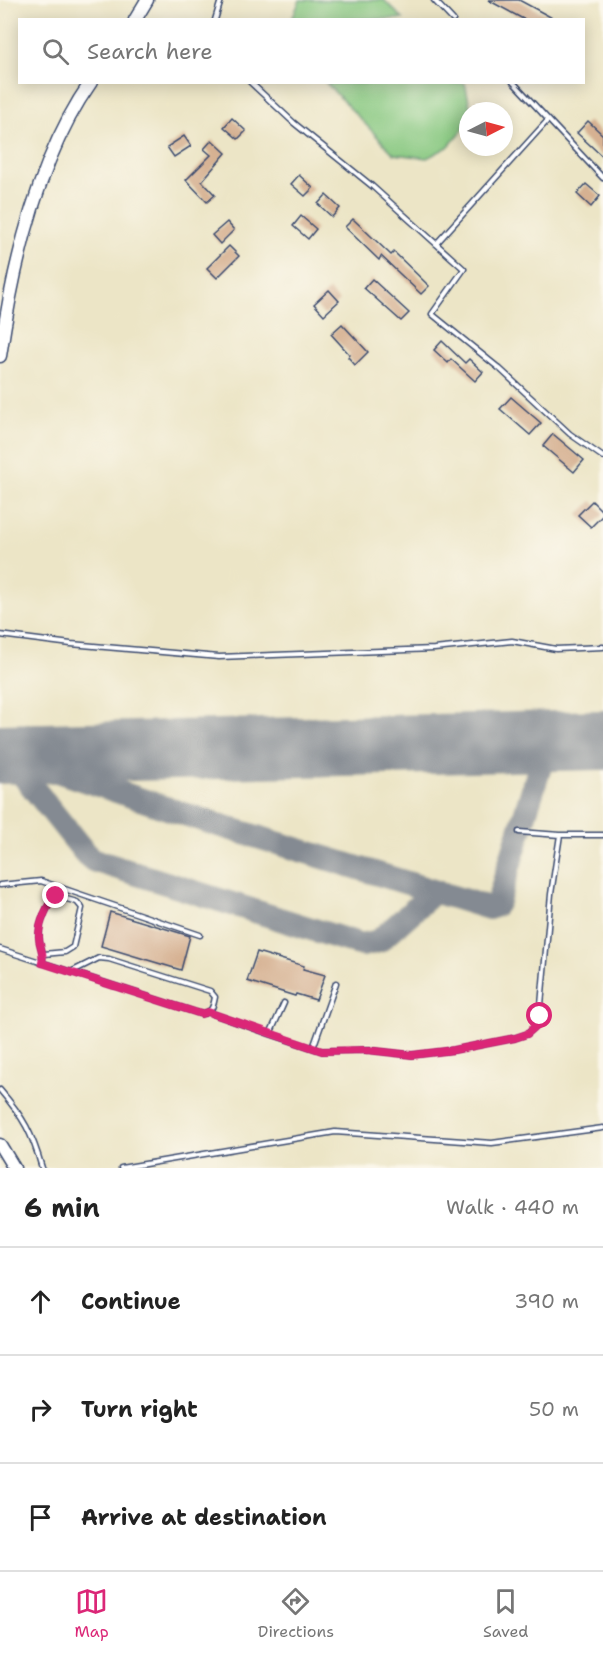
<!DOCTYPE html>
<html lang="en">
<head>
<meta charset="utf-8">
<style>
  body { margin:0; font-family:"Shantell Sans",sans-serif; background:#f6f6f6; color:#222 }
  .compass { position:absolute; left:459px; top:102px; width:54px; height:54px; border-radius:50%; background:#fff; box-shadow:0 3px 15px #0003; rotate:84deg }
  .stop { position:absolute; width:18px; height:18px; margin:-14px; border:4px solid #db2777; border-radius:50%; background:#fff }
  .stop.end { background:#db2777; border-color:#fff; box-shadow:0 2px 6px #0008 }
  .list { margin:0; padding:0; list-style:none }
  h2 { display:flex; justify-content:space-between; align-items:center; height:78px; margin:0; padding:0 24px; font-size:26px }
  h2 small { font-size:20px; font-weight:400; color:#767676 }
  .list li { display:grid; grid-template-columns:39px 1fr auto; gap:18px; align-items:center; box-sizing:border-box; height:108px; padding:0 24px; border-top:2px solid #e0e0e0 }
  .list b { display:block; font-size:22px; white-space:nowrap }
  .list em { font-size:20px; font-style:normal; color:#767676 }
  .icon { flex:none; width:33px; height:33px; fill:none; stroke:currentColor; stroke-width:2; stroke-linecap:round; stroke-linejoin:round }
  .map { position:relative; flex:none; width:603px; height:1168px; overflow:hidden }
  .search { position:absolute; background:#fff; box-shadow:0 3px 15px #0003; left:18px; right:18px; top:18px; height:66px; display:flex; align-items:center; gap:15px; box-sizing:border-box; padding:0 21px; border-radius:0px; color:#767676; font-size:22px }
  .sheet { height:402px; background:#fff }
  nav { display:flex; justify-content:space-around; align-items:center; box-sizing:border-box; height:84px; border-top:2px solid #e0e0e0; background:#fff; font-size:16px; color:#767676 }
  nav a { display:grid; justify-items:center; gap:3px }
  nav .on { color:#db2777 }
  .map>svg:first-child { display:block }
  .green { fill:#87c880; stroke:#517c6f; stroke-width:1.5 }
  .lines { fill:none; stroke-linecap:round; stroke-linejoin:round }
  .taxiway { stroke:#848a92; stroke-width:24 }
  .runway { stroke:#848a92; stroke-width:60 }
  .building { fill:#d6b192 }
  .lane-casing { stroke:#3a4a6e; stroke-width:7 }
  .secondary-casing { stroke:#3a4a6e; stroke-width:15 }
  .lane { stroke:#fff; stroke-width:4 }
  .secondary { stroke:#fff; stroke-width:12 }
  .route { stroke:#db2777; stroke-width:8 }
</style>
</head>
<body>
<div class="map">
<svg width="603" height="1168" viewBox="0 0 603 1168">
  <rect width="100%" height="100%" fill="#fbf7ec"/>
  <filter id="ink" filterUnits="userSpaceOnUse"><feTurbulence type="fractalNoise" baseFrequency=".0167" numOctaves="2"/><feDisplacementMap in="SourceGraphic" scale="12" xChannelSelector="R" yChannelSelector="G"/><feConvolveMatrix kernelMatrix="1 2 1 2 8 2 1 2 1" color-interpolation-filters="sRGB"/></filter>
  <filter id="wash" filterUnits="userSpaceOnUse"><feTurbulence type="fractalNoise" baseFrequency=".008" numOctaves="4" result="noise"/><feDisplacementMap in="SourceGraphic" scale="24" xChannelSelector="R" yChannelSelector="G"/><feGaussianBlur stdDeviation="1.35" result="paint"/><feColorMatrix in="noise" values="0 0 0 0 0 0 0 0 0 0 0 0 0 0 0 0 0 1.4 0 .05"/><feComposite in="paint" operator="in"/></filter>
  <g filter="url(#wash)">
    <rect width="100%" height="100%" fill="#ece5c6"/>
    <path class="green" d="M300,0H384L403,19H292Z
      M326,83H465L470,106L463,130L448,147L427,158L394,154Z"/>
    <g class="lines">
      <path class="taxiway" d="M6,754L202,820L489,908L496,905L498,901L548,741
        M6,754L86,854L93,860L362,945L379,941L434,892"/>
      <path class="runway" d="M0,754L603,740"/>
    </g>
    <g id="blocks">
      <path class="building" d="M488,0H519L556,20H525Z
        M232,118L246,131L238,139L224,127Z
        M588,121L603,135V157L577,133Z
        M184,136L191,146L174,157L167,147Z
        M212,140L226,153L202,181L215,195L207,202L186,180L211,155L204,149Z
        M299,175L313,188L305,196L291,184Z
        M586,184L600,196L591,207L577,194Z
        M326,195L340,208L332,217L318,204Z
        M301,216L316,229L308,239L293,226Z
        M353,219L391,255L394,252L429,286L421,294L381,256L379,260L345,227Z
        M227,222L234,230L220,244L212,235Z
        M229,246L239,256L217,278L207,268Z
        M372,279L409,313L401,321L364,288Z
        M329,290L339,301L324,315L314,304Z
        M342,324L368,352L355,365L348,357L350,355L331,334Z
        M442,341L465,363L469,359L483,372L475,381L451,359L448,363L434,350Z
        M511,397L541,423L530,435L500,409Z
        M553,434L584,460L574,472L543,446Z
        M592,501L603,512V515L591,527L578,515Z
        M110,912L190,936L181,970L101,946Z
        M257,952L304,966L303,969L325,975L316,1000L296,994L295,996L247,981Z"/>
    </g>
  </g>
  <g filter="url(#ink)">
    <use href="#blocks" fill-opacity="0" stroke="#3a4a6e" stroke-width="1.5"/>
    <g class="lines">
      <defs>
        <path id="lane" d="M434,0L453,20
          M215,20L221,0
          M250,82L294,123L372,186L464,269L432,314L500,369L570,434L603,457
          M513,82L603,178
          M436,244L548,120
          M0,635L71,644L219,657L434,649L512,641L556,649L603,647
          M560,835H603
          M0,885L41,881L200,935
          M0,949L201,1014C212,1012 213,1008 215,997L210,991L109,959L99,958L71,972
          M42,963C45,950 38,946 39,935C39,924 48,902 56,896L77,902L82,908L73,947L65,952L44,954
          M208,1012L270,1034L284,1003
          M270,1034L322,1051L367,1050L412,1055L454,1050L515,1038L527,1034L536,1026L540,1016L551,894L560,835L519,832
          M313,1048L336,983
          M0,1090C24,1118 32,1133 42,1168
          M121,1168L335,1132L492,1143L603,1128"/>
        <path id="secondary" d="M135,20L147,0
          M0,356C13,266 38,157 91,82
          M0,1145L14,1168"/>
      </defs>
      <use href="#lane" class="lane-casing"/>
      <use href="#secondary" class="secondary-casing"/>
      <use href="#lane" class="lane"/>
      <use href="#secondary" class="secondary"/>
    </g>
  </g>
  <g class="lines" filter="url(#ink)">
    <path class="route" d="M56,896C48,902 39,924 39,935C38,946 45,951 42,963L201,1014L208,1012L322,1051L367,1050L412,1055L454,1050L515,1038L527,1034L536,1026L540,1016"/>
  </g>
</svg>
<svg class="compass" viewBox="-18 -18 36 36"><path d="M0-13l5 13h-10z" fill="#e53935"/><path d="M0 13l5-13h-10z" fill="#767676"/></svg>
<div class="stop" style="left:540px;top:1016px"></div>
<div class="stop end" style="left:56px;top:896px"></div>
<div class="search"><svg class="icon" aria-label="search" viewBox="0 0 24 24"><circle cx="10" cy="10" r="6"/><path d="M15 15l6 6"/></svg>Search here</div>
</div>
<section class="sheet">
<h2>6 min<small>Walk · 440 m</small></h2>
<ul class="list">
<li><svg class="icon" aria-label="ahead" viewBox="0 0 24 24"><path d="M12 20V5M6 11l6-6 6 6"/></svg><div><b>Continue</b></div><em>390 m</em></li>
<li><svg class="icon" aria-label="right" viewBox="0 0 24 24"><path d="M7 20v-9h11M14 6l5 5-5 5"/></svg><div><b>Turn right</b></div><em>50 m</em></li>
<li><svg class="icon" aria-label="arrive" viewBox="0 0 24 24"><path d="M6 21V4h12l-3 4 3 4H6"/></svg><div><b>Arrive at destination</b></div></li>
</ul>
</section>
<nav>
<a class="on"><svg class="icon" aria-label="map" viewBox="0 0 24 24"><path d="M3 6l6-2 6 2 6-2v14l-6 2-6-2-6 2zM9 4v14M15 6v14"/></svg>Map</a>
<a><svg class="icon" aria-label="directions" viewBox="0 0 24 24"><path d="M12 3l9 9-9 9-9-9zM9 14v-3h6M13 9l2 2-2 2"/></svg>Directions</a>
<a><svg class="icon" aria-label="saved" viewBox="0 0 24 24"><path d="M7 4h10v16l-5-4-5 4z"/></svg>Saved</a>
</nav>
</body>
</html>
